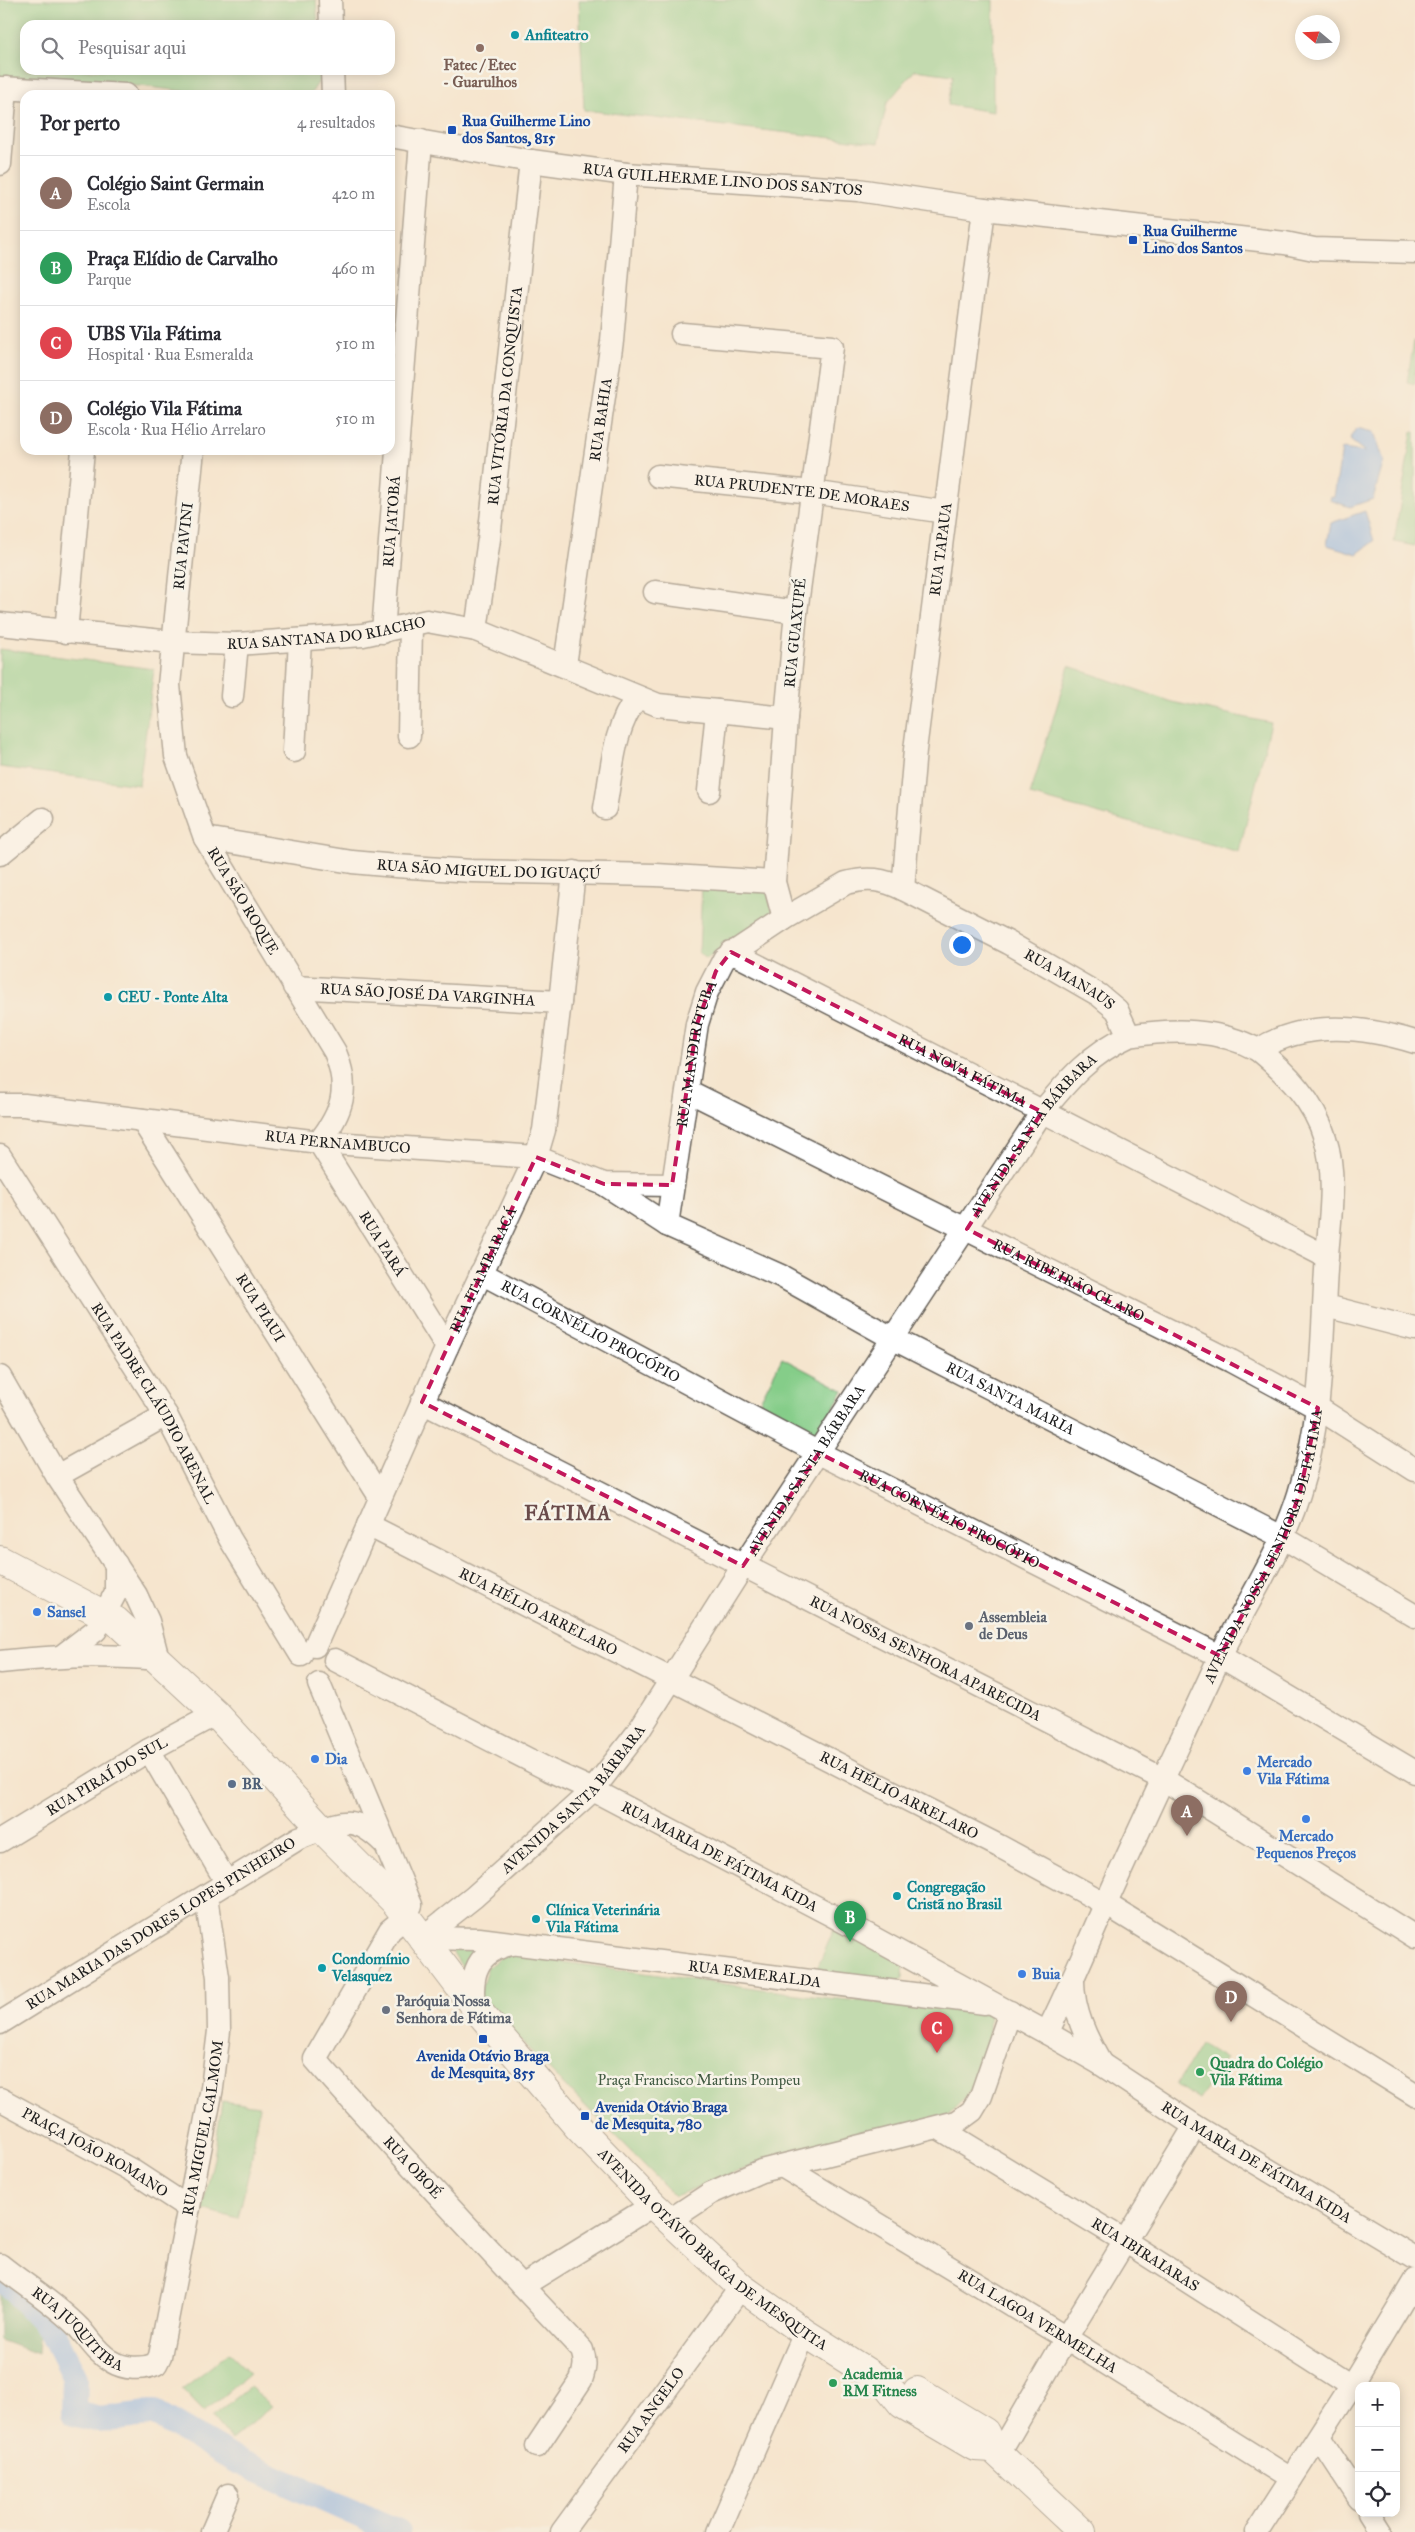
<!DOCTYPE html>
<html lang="pt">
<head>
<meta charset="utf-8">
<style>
  body { margin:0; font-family:"IM FELL Great Primer",serif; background:#f2f2f3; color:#2b2b33 }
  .controls { position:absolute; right:15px; bottom:15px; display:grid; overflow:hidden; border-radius:10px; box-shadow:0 2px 12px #0003 }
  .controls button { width:45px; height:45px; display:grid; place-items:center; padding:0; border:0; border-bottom:1px solid #e1e1e2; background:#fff; color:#2b2b33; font:25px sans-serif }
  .compass { position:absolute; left:1295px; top:15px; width:45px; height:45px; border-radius:50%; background:#fff; box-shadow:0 2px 12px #0003; rotate:289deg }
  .you { position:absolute; left:961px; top:944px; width:18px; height:18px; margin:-12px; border:4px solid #fff; border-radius:50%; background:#1a73e8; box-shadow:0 0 0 8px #1a73e833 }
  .badge { display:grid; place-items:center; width:32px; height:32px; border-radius:50%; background:#1f6fb2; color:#fff; font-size:16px; font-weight:700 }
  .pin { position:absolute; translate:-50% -41px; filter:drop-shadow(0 1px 2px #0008) }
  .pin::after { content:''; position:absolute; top:26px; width:18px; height:15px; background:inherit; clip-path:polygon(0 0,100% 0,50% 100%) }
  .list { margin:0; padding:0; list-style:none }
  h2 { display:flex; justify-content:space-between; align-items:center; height:65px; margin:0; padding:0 20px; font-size:21px }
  h2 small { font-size:16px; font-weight:400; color:#7c7c81 }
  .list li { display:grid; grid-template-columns:32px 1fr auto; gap:15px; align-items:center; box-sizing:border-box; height:75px; padding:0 20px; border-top:1px solid #e1e1e2 }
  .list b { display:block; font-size:19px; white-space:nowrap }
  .list p { margin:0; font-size:16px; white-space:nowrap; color:#7c7c81 }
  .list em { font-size:16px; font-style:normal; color:#7c7c81 }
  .icon { flex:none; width:28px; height:28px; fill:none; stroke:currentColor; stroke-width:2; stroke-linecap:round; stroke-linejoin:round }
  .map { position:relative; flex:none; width:1415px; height:2532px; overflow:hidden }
  .search { position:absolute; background:#fff; box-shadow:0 2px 12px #0003; left:20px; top:20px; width:375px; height:55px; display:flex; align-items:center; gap:12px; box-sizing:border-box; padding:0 18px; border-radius:15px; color:#7c7c81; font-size:19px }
  .panel { position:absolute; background:#fff; box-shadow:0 2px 12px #0003; left:20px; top:90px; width:375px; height:365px; border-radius:15px }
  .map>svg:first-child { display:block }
  .green { fill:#85cd89; stroke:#507452 }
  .forest { fill:#6cb075; stroke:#446648 }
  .water { fill:#81b0eb; stroke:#4e6684 }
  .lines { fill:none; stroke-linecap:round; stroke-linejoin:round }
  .river { stroke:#81b0eb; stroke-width:26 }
  .minor-casing { stroke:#68625a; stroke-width:25 }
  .major-casing { stroke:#68625a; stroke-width:30 }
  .minor { stroke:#fff; stroke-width:22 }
  .major { stroke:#fff; stroke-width:28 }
  .marked { fill:none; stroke:#c2185b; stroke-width:4; stroke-dasharray:10 6; stroke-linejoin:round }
  .culture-dot { fill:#0f9aa8; stroke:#f7f3e8; stroke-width:2 }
  .education-dot { fill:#8d6e63; stroke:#f7f3e8; stroke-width:2 }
  .transit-dot { fill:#1a4fb4; stroke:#f7f3e8; stroke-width:2 }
  .shop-dot { fill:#3f7fe0; stroke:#f7f3e8; stroke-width:2 }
  .worship-dot { fill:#6b7280; stroke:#f7f3e8; stroke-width:2 }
  .service-dot { fill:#5c6f8a; stroke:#f7f3e8; stroke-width:2 }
  .leisure-dot { fill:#2e9e5b; stroke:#f7f3e8; stroke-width:2 }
  .labels { text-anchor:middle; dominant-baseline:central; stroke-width:5; stroke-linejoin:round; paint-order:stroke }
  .culture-label { font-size:15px; font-weight:bold; fill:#0d838f; stroke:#f7f3e8; text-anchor:start }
  .education-label { font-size:15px; font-weight:bold; fill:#785e54; stroke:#f7f3e8 }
  .transit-label { font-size:15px; font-weight:bold; fill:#164399; stroke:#f7f3e8; text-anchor:start }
  .street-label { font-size:15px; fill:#1c1c1c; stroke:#f7f3e8 }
  .shop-label { font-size:15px; font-weight:bold; fill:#366cbe; stroke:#f7f3e8; text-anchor:start }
  .worship-label { font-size:15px; font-weight:bold; fill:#5b616d; stroke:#f7f3e8; text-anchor:start }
  .service-label { font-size:15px; font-weight:bold; fill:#4e5e75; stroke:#f7f3e8; text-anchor:start }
  .leisure-label { font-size:15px; font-weight:bold; fill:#27864d; stroke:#f7f3e8; text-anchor:start }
  .park-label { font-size:15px; fill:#415a42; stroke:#f7f3e8 }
  .district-label { font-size:20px; font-weight:bold; letter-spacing:1px; fill:#6a4b4a; stroke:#f7f3e8 }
</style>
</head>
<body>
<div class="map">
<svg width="1415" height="2532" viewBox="0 0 1415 2532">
  <rect width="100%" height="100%" fill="#f7f3e8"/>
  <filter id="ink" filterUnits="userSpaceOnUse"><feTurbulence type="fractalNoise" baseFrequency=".02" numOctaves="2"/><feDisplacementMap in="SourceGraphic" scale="10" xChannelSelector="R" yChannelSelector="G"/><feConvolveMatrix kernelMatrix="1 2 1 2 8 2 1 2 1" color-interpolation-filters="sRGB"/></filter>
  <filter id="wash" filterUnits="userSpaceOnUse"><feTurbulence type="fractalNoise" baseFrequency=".0096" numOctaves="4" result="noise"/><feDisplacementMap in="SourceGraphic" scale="20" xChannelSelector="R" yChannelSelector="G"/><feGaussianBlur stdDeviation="1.12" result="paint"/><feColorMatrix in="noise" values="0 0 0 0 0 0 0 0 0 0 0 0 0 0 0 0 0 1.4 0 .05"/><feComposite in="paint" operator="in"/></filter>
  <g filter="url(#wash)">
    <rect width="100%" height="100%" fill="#f5e5ce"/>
    <path class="green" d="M0,0H316L318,25H25V70H321V78L310,95H218L139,86L0,80Z
      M579,0H993V112L948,105L953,75L915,70L887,103L878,143L584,110Z
      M1414,341H1415V384L1407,382Z
      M1412,432H1415V546L1394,542Z
      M0,649L154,669L139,785L0,767Z
      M1069,666L1172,702L1271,723L1239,852L1030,795Z
      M702,886L767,890L774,918L706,959L699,952Z
      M782,1358L843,1390L819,1435L759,1403Z
      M838,1920L904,1963L903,1978L889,1987L812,1980Z
      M482,1942L470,1968L464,1970L450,1948Z
      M505,1954L827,1998L990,2013L988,2049L976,2086L948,2115L791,2151L675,2196L478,1998L488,1967Z
      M1201,2044L1225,2059L1199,2100L1176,2085Z
      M222,2101L259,2106L251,2163L238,2219L202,2209L214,2158Z
      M229,2353L250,2373L204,2412L182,2389Z
      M250,2387L272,2406L231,2440L212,2417Z"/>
    <path class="forest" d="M0,2275L42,2297L38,2354L0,2340Z"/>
    <path class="water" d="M1356,428L1374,432L1384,461L1373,499L1350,507L1330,500L1331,496L1334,497L1342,449L1365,452L1350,440Z
      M1365,511L1374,541L1357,554L1327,545L1331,523Z"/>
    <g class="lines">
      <path class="river" d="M0,2280L8,2283L50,2328L75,2378L74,2413L99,2420L155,2413L233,2459L398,2532"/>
    </g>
  </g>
  <g filter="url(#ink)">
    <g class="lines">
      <defs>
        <g id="minor">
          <path d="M330,0L331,25"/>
          <path d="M332,70L333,95"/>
          <path d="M0,88L126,95"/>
          <path id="s1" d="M390,136L531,161L626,174L858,190L984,209L1285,243L1314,249L1415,252"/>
          <path d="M0,164L6,88"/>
          <path d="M682,334L832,347L796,612L786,718L774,882L784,919"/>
          <path id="s2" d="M193,450L169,685L176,756L205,838L335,1052C350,1088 343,1112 319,1142"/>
          <path id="s3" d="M658,476L812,492L945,512"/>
          <path d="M655,592L796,612"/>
          <path id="s4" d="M0,624L172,642L237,644L363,635L427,621L476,630L658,705L786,718"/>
          <path id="s5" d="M476,630L489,539L531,161"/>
          <path d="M66,632L83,450"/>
          <path id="s6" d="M383,632L421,141"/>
          <path id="s7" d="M565,665L612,341L626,174"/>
          <path d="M232,696L237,644"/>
          <path d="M409,736L411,624"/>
          <path d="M294,751L300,640"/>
          <path d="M709,791L717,711"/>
          <path d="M605,808C612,772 613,727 637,698"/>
          <path id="s8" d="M205,838L352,862L396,866L472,871L656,875L774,882"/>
          <path d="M0,854L43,819"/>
          <path id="s9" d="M903,889L915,750L984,209"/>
          <path id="s10" d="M731,952L1327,1257"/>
          <path id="s11" d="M294,987L560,1002"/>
          <path id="s12" d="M688,1091L1231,1361L1318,1408L1415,1470"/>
          <path id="s13" d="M0,1105H24L319,1142L536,1157L604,1184L672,1185"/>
          <path id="s14" d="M142,1120L380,1497"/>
          <path id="s15" d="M319,1142L447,1347"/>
          <path id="s16" d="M0,1156L166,1415L230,1539L301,1655"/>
          <path id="s17" d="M604,1184L667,1225L781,1276L894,1339L1284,1538L1415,1616"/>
          <path id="s18" d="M667,1225L697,1024L707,992L724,959L784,919L846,883C868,877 883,879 903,889L1009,943L1099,995L1117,1010L1129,1036C1173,1029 1218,1028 1258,1050C1305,1020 1363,1026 1415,1042"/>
          <path id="s19" d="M481,1273L819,1453L1220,1656L1415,1772"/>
          <path d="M1326,1306L1415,1329"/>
          <path d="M0,1377L57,1476L136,1595L148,1621L158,1659C105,1654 53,1656 0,1662"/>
          <path id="s20" d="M422,1402L1163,1779L1415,1937"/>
          <path d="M57,1476L166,1415"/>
          <path id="s21" d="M368,1525L999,1846L1106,1904L1415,2095"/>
          <path id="s22" d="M315,1646L447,1347L536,1157L544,1130L560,1002L574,872"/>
          <path d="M62,1656L96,1630L116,1592V1564"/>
          <path id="s23" d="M335,1660L549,1770L593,1790L837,1918L1047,2033L1101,2064L1195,2126L1415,2258"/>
          <path id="s24" d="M319,1684L411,1905L406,1917L390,1930L315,2059C382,2136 453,2210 522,2286L653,2205"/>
          <path d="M149,1750L227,1883"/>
          <path id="s25" d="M0,1841L149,1750L216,1714"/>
          <path id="s26" d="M422,1938L474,1897L593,1790L638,1732L743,1566L1042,1112C1068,1080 1091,1053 1129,1036"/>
          <path id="s27" d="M422,1938L479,1939L985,2003"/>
          <path d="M1073,1981C1073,2011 1086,2038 1101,2064"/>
          <path d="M474,2006C470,1973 477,1951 512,1944"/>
          <path id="s28" d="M0,2023L299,1838C339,1824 350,1810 384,1843"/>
          <path id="s29" d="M1047,2033C1069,1990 1087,1945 1107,1901C1142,1823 1179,1745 1215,1667C1242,1609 1280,1556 1299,1494C1324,1416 1321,1336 1327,1255C1330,1217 1337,1176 1325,1138C1314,1101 1287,1074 1258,1050"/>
          <path id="s30" d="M0,2099L131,2170L189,2208"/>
          <path id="s31" d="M939,2128L1125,2241L1351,2386"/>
          <path id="s32" d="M782,2166L1066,2338L1291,2479"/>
          <path d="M670,2220L711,2193L761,2171L957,2122L972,2111L981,2096L1010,2012"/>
          <path id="s33" d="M0,2265C26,2286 56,2304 79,2328C89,2339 97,2353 111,2361C124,2369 142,2370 156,2364L160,2356L212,2088L219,2031L218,1977L206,1897"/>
          <path d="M522,2286L582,2350C586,2361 585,2369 581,2380L537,2446"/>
          <path d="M1319,2437L1359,2498"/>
          <path d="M999,2454L1066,2338L1195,2126"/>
          <path d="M1369,2513L1381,2532"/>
          <path d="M212,2532L228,2495"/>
          <path id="s34" d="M562,2532L741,2287"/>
          <path d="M718,2532L805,2333"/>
          <path d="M1257,2532L1351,2386L1415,2280"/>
        </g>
        <g id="major">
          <path id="s35" d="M0,1560L116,1621L216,1714L323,1830L395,1902L474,2006L577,2126L653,2205L741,2287L805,2333L886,2384L902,2404L975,2447L992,2448"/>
          <path d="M917,2391L985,2432L992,2448L1082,2532"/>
        </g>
      </defs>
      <use href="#minor" class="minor-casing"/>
      <use href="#major" class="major-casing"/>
      <use href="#minor" class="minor"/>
      <use href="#major" class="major"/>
    </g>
  </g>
  <path d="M0 0H1415V2532H0ZM731,952L1042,1112L967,1229L1318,1408L1300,1492L1284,1538L1220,1656L819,1453L743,1566L422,1402L536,1157L604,1184L672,1185L697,1024L716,971Z" fill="#f5e5ce" fill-opacity=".55" fill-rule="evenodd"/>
  <path class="marked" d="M731,952L1042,1112L967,1229L1318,1408L1300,1492L1284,1538L1220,1656L819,1453L743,1566L422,1402L536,1157L604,1184L672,1185L697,1024L716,971Z"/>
  <g class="culture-dot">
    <circle cx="515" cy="35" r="5"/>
    <circle cx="108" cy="997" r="5"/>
    <circle cx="897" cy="1896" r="5"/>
    <circle cx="536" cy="1919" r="5"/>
    <circle cx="322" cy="1968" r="5"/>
  </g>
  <circle class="education-dot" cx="480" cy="48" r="5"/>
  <g class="transit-dot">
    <rect x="447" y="125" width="10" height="10" rx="2.5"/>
    <rect x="1128" y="235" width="10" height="10" rx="2.5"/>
    <rect x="478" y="2034" width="10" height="10" rx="2.5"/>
    <rect x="580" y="2111" width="10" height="10" rx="2.5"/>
  </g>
  <g class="shop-dot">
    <circle cx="37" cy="1612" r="5"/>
    <circle cx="315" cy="1759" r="5"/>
    <circle cx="1247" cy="1771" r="5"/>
    <circle cx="1306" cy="1819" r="5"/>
    <circle cx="1022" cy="1974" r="5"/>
  </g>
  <g class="worship-dot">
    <circle cx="969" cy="1626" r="5"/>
    <circle cx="386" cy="2010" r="5"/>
  </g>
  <circle class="service-dot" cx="232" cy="1784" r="5"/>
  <g class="leisure-dot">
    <circle cx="1200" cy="2072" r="5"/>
    <circle cx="833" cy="2383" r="5"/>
  </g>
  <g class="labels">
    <g class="culture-label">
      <text x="525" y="35">Anfiteatro</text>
      <text x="118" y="997">CEU - Ponte Alta</text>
      <text x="907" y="1887">Congregação<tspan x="907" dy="17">Cristã no Brasil</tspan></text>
      <text x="546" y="1910">Clínica Veterinária<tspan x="546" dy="17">Vila Fátima</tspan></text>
      <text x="332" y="1959">Condomínio<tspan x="332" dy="17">Velasquez</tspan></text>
    </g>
    <g class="education-label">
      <text x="480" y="65">Fatec / Etec<tspan x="480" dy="17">- Guarulhos</tspan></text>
    </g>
    <g class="transit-label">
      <text x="462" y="121">Rua Guilherme Lino<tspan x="462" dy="17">dos Santos, 815</tspan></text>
      <text x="1143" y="231">Rua Guilherme<tspan x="1143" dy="17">Lino dos Santos</tspan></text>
      <text x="483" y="2056" text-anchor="middle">Avenida Otávio Braga<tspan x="483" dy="17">de Mesquita, 855</tspan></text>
      <text x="595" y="2107">Avenida Otávio Braga<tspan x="595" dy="17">de Mesquita, 780</tspan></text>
    </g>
    <g class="street-label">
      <text stroke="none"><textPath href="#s1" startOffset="336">RUA GUILHERME LINO DOS SANTOS</textPath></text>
      <text stroke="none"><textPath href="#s5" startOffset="236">RUA VITÓRIA DA CONQUISTA</textPath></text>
      <text stroke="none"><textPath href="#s7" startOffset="248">RUA BAHIA</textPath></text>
      <text stroke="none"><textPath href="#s3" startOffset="145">RUA PRUDENTE DE MORAES</textPath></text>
      <text stroke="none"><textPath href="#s6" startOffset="111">RUA JATOBÁ</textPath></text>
      <text transform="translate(183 546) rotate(-84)">RUA PAVINI</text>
      <text stroke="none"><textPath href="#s9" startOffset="342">RUA TAPAUA</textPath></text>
      <text stroke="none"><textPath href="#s4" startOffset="328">RUA SANTANA DO RIACHO</textPath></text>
      <text transform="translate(795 633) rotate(-84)">RUA GUAXUPÉ</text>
      <text stroke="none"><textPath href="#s8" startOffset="286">RUA SÃO MIGUEL DO IGUAÇÚ</textPath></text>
      <text stroke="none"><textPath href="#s2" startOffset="468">RUA SÃO ROQUE</textPath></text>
      <text stroke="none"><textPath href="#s18" startOffset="666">RUA MANAUS</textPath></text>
      <text stroke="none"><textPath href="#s11" startOffset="134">RUA SÃO JOSÉ DA VARGINHA</textPath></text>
      <text stroke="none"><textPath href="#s18" startOffset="174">RUA MANDIRITUBA</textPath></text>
      <text stroke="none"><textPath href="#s10" startOffset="260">RUA NOVA FÁTIMA</textPath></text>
      <text stroke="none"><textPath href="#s26" startOffset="1016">AVENIDA SANTA BÁRBARA</textPath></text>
      <text stroke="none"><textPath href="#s13" startOffset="340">RUA PERNAMBUCO</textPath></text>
      <text stroke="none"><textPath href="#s15" startOffset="120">RUA PARÁ</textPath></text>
      <text stroke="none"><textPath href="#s22" startOffset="412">RUA ITAMBARACÁ</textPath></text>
      <text stroke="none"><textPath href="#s12" startOffset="425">RUA RIBEIRÃO CLARO</textPath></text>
      <text stroke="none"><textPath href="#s14" startOffset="222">RUA PIAUI</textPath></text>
      <text stroke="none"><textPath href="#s19" startOffset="124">RUA CORNÉLIO PROCÓPIO</textPath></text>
      <text stroke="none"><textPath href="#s17" startOffset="460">RUA SANTA MARIA</textPath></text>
      <text stroke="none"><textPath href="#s16" startOffset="291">RUA PADRE CLÁUDIO ARENAL</textPath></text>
      <text stroke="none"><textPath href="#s26" startOffset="611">AVENIDA SANTA BÁRBARA</textPath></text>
      <text stroke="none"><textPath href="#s19" startOffset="529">RUA CORNÉLIO PROCÓPIO</textPath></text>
      <text stroke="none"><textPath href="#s29" startOffset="534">AVENIDA NOSSA SENHORA DE FÁTIMA</textPath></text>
      <text stroke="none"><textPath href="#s21" startOffset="191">RUA HÉLIO ARRELARO</textPath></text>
      <text stroke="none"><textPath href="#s20" startOffset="565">RUA NOSSA SENHORA APARECIDA</textPath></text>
      <text stroke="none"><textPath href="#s25" startOffset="125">RUA PIRAÍ DO SUL</textPath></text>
      <text stroke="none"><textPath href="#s21" startOffset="596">RUA HÉLIO ARRELARO</textPath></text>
      <text stroke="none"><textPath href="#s26" startOffset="206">AVENIDA SANTA BÁRBARA</textPath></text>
      <text stroke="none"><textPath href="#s23" startOffset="432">RUA MARIA DE FÁTIMA KIDA</textPath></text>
      <text stroke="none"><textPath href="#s28" startOffset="189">RUA MARIA DAS DORES LOPES PINHEIRO</textPath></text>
      <text stroke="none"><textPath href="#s27" startOffset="335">RUA ESMERALDA</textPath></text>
      <text stroke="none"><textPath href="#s33" startOffset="435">RUA MIGUEL CALMOM</textPath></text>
      <text stroke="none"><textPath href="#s30" startOffset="109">PRAÇA JOÃO ROMANO</textPath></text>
      <text stroke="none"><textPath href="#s23" startOffset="1050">RUA MARIA DE FÁTIMA KIDA</textPath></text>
      <text stroke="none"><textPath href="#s24" startOffset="568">RUA OBOÉ</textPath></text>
      <text stroke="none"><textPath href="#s35" startOffset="1000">AVENIDA OTÁVIO BRAGA DE MESQUITA</textPath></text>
      <text stroke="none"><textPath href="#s31" startOffset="242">RUA IBIRAIARAS</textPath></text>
      <text stroke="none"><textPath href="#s32" startOffset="299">RUA LAGOA VERMELHA</textPath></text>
      <text stroke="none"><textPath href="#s33" startOffset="101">RUA JUQUITIBA</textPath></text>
      <text stroke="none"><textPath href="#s34" startOffset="151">RUA ANGELO</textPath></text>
    </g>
    <g class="shop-label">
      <text x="47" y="1612">Sansel</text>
      <text x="325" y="1759">Dia</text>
      <text x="1257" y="1762">Mercado<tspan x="1257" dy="17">Vila Fátima</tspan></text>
      <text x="1306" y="1836" text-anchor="middle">Mercado<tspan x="1306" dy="17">Pequenos Preços</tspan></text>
      <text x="1032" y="1974">Buia</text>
    </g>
    <g class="worship-label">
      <text x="979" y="1617">Assembleia<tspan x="979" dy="17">de Deus</tspan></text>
      <text x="396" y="2001">Paróquia Nossa<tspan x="396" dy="17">Senhora de Fátima</tspan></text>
    </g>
    <g class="service-label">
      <text x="242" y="1784">BR</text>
    </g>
    <g class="leisure-label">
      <text x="1210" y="2063">Quadra do Colégio<tspan x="1210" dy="17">Vila Fátima</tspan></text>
      <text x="843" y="2374">Academia<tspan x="843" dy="17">RM Fitness</tspan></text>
    </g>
    <g class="park-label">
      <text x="699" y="2080">Praça Francisco Martins Pompeu</text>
    </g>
    <g class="district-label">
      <text x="568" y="1513">FÁTIMA</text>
    </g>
  </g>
</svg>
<div class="controls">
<button>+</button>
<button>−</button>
<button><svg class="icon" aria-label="locate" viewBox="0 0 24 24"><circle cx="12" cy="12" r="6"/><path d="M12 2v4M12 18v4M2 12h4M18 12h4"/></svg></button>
</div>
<svg class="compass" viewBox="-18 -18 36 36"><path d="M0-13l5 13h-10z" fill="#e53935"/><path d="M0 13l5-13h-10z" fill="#7c7c81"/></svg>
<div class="you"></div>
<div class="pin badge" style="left:1187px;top:1836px;background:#8d6e63">A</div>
<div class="pin badge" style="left:850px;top:1942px;background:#2e9e5b">B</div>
<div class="pin badge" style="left:937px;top:2053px;background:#e0444e">C</div>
<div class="pin badge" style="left:1231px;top:2022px;background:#8d6e63">D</div>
<div class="search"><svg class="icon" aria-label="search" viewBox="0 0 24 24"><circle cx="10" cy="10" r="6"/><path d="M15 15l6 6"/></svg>Pesquisar aqui</div>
<section class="panel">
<h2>Por perto<small>4 resultados</small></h2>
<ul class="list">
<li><span class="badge" style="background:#8d6e63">A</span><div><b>Colégio Saint Germain</b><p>Escola</p></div><em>420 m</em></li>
<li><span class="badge" style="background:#2e9e5b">B</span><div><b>Praça Elídio de Carvalho</b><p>Parque</p></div><em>460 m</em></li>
<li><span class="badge" style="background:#e0444e">C</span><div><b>UBS Vila Fátima</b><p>Hospital · Rua Esmeralda</p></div><em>510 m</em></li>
<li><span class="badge" style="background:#8d6e63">D</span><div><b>Colégio Vila Fátima</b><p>Escola · Rua Hélio Arrelaro</p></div><em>510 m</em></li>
</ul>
</section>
</div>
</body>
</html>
